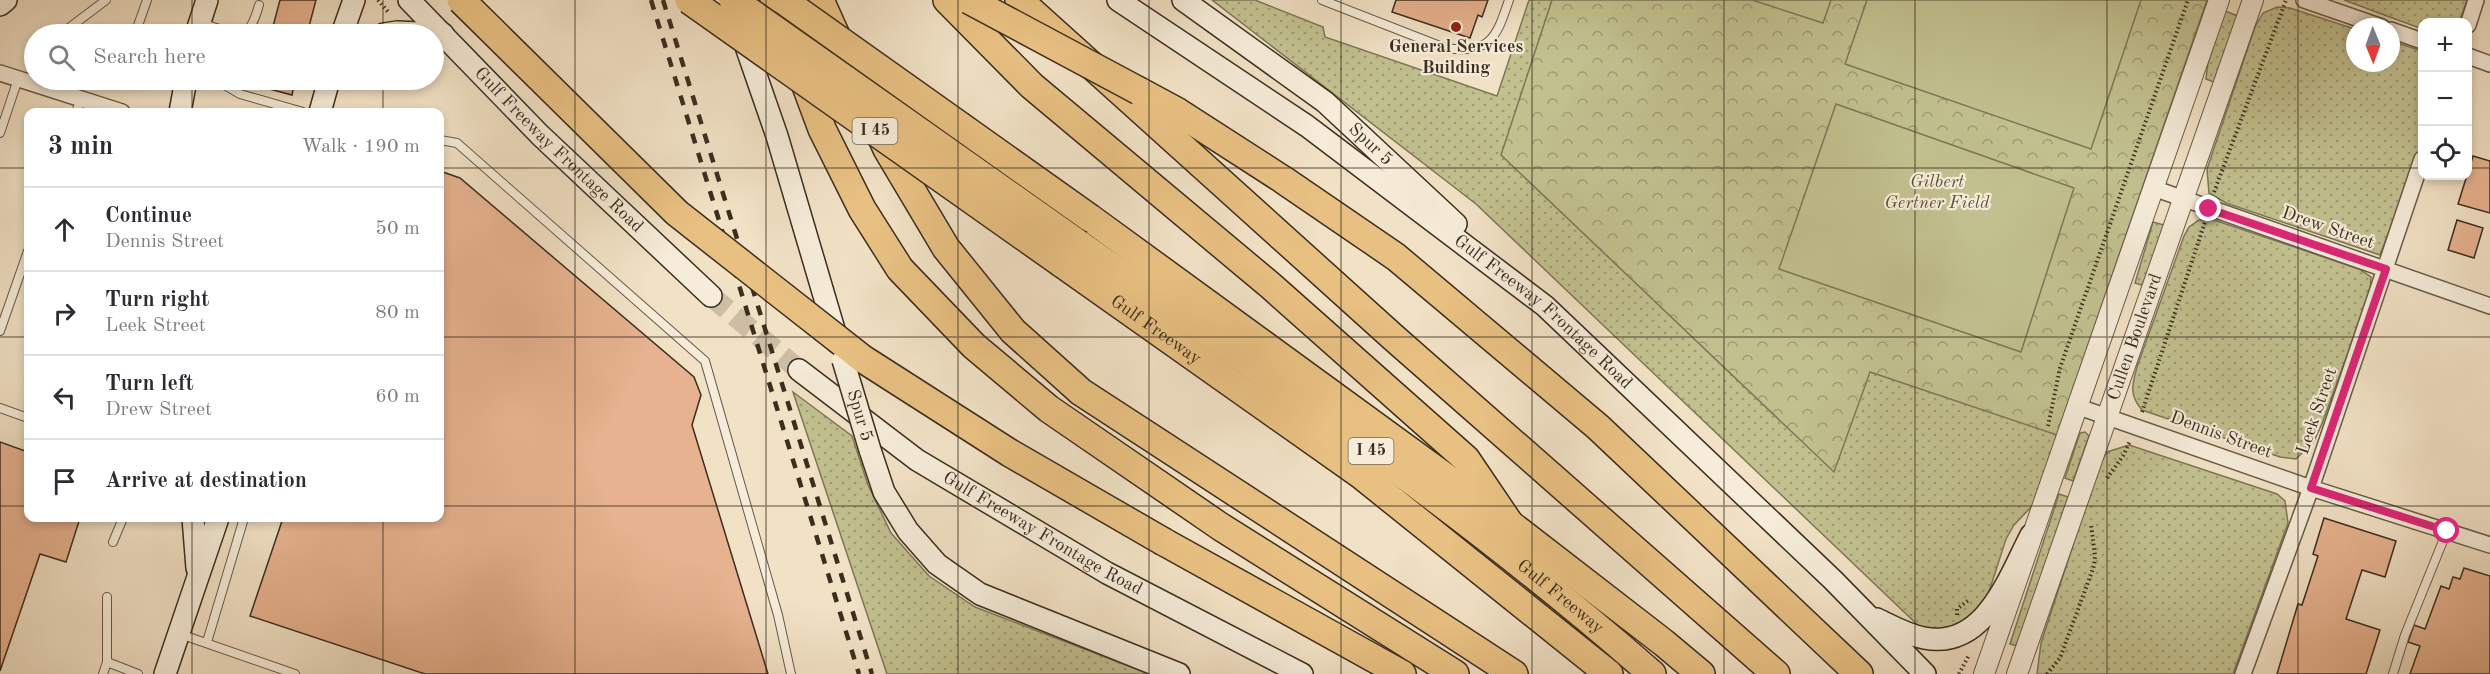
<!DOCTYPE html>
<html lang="en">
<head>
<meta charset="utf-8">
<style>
  body { margin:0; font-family:"Old Standard TT",serif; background:#f7f7f7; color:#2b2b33 }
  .controls { position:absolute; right:18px; top:18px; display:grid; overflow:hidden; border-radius:12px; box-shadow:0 3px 9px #0003 }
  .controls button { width:54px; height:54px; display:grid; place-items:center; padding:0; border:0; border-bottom:2px solid #e1e1e2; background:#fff; color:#2b2b33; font:30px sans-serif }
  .compass { position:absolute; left:2346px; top:18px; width:54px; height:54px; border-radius:50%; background:#fff; box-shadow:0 3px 9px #0003; rotate:179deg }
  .stop { position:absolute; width:18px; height:18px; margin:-14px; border:4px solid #db2777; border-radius:50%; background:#fff }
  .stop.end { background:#db2777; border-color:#fff; box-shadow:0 2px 6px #0008 }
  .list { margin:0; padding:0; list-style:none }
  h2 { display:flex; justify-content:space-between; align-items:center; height:78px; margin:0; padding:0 24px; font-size:26px }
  h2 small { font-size:20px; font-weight:400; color:#7c7c81 }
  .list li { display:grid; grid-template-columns:39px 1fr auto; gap:18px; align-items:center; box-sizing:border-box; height:84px; padding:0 24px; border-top:2px solid #e1e1e2 }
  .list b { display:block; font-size:22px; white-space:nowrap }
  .list p { margin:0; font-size:20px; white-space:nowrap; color:#7c7c81 }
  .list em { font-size:20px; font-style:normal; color:#7c7c81 }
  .icon { flex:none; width:33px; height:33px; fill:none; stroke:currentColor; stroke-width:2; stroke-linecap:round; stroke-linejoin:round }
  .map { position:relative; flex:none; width:2490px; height:674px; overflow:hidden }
  .search { position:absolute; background:#fff; box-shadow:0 3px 9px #0003; left:24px; top:24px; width:420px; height:66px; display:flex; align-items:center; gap:15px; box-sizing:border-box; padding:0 21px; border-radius:33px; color:#7c7c81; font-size:22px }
  .panel { position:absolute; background:#fff; box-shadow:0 3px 9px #0003; left:24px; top:108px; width:420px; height:414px; border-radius:12px }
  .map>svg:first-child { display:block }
  .grass { fill:url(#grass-dots); stroke:#7e7757; stroke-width:1.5 }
  .park { fill:url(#park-crowns); stroke:#7e7757; stroke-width:1.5 }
  .pitch { fill:#c2c08f; stroke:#7e7757; stroke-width:1.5 }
  .building { fill:#e6b28f; stroke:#3b2e1f; stroke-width:1.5 }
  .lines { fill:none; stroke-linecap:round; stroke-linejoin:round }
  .secondary-tunnel { stroke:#cdbda4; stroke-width:21; stroke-dasharray:21 10; stroke-linecap:butt }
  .service-casing { stroke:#685b48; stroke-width:10 }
  .minor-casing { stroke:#685b48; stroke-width:18 }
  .tertiary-casing { stroke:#685b48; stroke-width:22 }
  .secondary-casing { stroke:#3b2e1f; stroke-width:24 }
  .motorway-casing { stroke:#3b2e1f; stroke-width:30 }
  .path { stroke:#3b2e1f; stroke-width:4; stroke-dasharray:1.5 3; stroke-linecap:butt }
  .service { stroke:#f6ecd9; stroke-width:8 }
  .minor { stroke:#f6ecd9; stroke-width:15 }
  .tertiary { stroke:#f6ecd9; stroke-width:20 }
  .secondary { stroke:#f6ecd9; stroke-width:21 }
  .motorway { stroke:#e8c082; stroke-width:27 }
  .rail { stroke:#3b2e1f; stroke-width:4.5; stroke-dasharray:10 10; stroke-linecap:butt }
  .secondary-bridge-casing { stroke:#3b2e1f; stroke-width:24; stroke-linecap:butt }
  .motorway-bridge-casing { stroke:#3b2e1f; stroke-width:30; stroke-linecap:butt }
  .secondary-bridge { stroke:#f6ecd9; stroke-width:21 }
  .motorway-bridge { stroke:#e8c082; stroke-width:27 }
  .route { stroke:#db2777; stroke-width:8 }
  .grid { fill:none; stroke:#3b2e1f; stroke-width:1.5; stroke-opacity:0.55 }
  .poi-dot { fill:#8f2418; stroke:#f6ecd9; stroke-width:2 }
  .labels { text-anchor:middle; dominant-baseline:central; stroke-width:4.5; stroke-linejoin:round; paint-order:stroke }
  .shield { fill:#f6ecd9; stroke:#736757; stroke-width:1.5 }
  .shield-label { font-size:16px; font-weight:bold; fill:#3b2e1f }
  .poi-label { font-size:18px; font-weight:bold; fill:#3b2e1f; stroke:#f6ecd9 }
  .street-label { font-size:18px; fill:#3b2e1f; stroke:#f6ecd9 }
  .park-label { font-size:18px; font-style:italic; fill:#5d523b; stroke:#f6ecd9 }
</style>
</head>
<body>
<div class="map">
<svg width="2490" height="674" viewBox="0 0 2490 674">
  <defs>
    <pattern id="grass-dots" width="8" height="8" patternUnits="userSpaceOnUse" patternTransform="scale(1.5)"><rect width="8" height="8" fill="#c2c08f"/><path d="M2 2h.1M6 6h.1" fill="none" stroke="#9f9c74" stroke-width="1.8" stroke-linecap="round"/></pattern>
    <pattern id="park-crowns" width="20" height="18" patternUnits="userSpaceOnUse" patternTransform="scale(1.5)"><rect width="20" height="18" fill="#c2c08f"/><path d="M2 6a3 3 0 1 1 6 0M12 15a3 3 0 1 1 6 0" fill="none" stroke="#9f9c74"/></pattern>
  </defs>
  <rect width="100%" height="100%" fill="#f1e1c5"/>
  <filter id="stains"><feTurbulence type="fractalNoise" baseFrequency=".00333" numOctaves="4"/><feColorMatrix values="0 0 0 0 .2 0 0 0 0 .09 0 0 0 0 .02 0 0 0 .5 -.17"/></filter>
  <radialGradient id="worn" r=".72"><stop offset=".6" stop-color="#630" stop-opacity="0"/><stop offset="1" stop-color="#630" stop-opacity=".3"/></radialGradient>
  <path class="grass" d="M1212,0H1255L1323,27L1325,37L1497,96L1529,0H2207L2033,505L2014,525L2006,539L1985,604L1957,633L1923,630L1476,204Z
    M2344,0H2467L2459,22H2422V29Z
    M2277,7L2290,8L2355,29V63H2391V41L2422,51V144L2380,255L2226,203L2209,193L2207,169L2255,27L2263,13Z
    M2225,11L2238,16L2216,83L2206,79L2208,63Z
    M2199,220H2214L2359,269L2371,277L2370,292L2322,424L2314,441L2296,459L2280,457L2142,410C2129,395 2132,385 2137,367L2184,236L2189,227Z
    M2153,222L2164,225L2146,279L2141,285L2135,283Z
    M793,392L852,436L868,485L891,533L929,576L975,607L1149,674H887Z
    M2085,432L2089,436L2073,481L2065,478L2080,433Z
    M2129,445L2277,494L2285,501L2288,523L2233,674H2037L2041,643L2100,463L2107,452Z
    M2059,494L2068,497L2018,646L2010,644Z"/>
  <path class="park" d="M1552,0H2207L2057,435L1870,372L1834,472L1501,155Z"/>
  <path class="pitch" d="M1752,0H1831L1823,23Z
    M1867,0H2141L2091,149L1845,64Z
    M1836,104L2074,188L2021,352L1779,269Z"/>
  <path class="building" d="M280,0H316L307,34H271Z
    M1396,0H1488L1482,17L1478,15L1470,38L1392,12Z
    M259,80H295L292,95L258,86Z
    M2473,156L2490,161V213L2458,204Z
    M440,171L460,178L694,377L701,395L692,425L768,674H425L250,616L283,518H440Z
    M2457,220L2483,228L2474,258L2448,250Z
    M0,442L28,452V518H80L66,562L40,554L0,671Z
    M2324,518L2396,541L2385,577L2362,570L2346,619L2380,630L2366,674H2277L2298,604L2302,605L2318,556L2313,554Z
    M2464,568L2490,576V674H2410L2420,646L2408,642L2414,625L2425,629L2441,586L2449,589L2453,577L2460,579Z"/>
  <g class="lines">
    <path class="secondary-tunnel" d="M711,296L799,370"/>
    <defs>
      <path id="service" d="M1322,0L1445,48C1490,54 1496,39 1509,0
        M201,23C237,33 247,48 259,5
        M62,31L75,34
        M61,34L106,0
        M135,34L147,0
        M216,80L240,94L303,112
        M76,112L81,99
        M0,133L18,79
        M440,140L457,143L705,361L778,615L791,674
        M0,331L28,251
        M0,408L28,418
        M113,542L123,518
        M180,634L295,674
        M207,642L244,518
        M107,662L138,674
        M103,674L107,662V597
        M2393,674L2405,635L2447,531"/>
      <path id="minor" d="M2304,0L2382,27
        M2468,25L2476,0
        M2391,30L2422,41
        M2468,56L2490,64
        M0,73L122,112
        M2153,188L2490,306
        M2076,406L2311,488L2490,545
        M2243,674L2311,488L2422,159"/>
      <g id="tertiary">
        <path d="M1984,674L2219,0"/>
        <path id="s1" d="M2017,674L2253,0"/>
      </g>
      <g id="secondary">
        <path id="s2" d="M409,0L540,135L711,296"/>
        <path id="s3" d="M1118,0L1307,126L1545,306L1833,580L1925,674"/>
        <path id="s4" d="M1183,0L1325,102L1456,224"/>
        <path d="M0,5L6,0"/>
        <path d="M196,34L207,0"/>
        <path d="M342,34L354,0"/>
        <path d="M384,34L397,32L443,34"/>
        <path d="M742,35L777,136L838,343"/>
        <path d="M180,112L186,80"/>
        <path d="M320,112L329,80"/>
        <path id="s5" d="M799,370L917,460L1107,573L1302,674"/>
        <path d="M870,450L884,492L908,531L937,564L980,594L1179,674"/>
        <path d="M193,518L197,568"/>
        <path d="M1877,619C1892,626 1907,635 1924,638C1985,650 2009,577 2031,535"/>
        <path d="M165,674L218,518"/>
      </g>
      <g id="motorway">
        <path d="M774,0L822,129L862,209L900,269L974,346L1049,409L1221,527L1455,674"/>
        <path d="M820,0L887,149L946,248L1013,331L1081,392L1514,674"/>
        <path d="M947,0L1032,86L1271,286L1466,459L1510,524"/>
        <path d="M1019,0L1394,338L1776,674"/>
        <path d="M1139,91L1178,112L1282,179L1396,257L1598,427L1859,674"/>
        <path d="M1090,218L1510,524L1664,643L1701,674"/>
        <path id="s6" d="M1079,244C1275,381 1472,516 1652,674"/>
        <path id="s7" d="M1061,263L1361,475L1609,674"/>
        <path d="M1164,542L1402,674"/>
      </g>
    </defs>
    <use href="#service" class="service-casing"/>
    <use href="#minor" class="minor-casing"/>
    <use href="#tertiary" class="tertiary-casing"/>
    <use href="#secondary" class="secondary-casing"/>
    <use href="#motorway" class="motorway-casing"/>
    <path class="path" d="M378,0L389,13
      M2214,192L2286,0
      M2142,412L2205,222
      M2048,426L2060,368L2188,0
      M2107,478L2123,456L2130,441
      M1957,615V609L1970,599
      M1959,674L1969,655
      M2047,674L2060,658L2094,566L2095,556L2091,524"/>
    <use href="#service" class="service"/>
    <use href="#minor" class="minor"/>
    <use href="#tertiary" class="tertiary"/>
    <use href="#secondary" class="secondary"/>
    <use href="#motorway" class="motorway"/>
    <path class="rail" d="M651,0L859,674
      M663,0L872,674"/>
    <defs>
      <g id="secondary-bridge">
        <path id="s8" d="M843,360L870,450"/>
      </g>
      <path id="motorway-bridge" d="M461,0L677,213L863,359L1010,453L1164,542
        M689,0L1061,263
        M733,0L1079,244
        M783,0L1090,218
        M969,0L1139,91"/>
    </defs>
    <use href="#secondary-bridge" class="secondary-bridge-casing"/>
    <use href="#motorway-bridge" class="motorway-bridge-casing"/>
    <use href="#secondary-bridge" class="secondary-bridge"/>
    <use href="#motorway-bridge" class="motorway-bridge"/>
  </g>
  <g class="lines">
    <path class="route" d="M2209,209L2386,269L2311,488L2447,531"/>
  </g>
  <path class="grid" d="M192,0V34M383,0V34M575,0V674M766,0V674M958,0V674M1149,0V674M1341,0V674M1532,0V674M1724,0V674M1915,0V674M2107,0V674M2298,0V674M192,80V112M383,80V112M0,168H28M440,168H2422M2468,168H2490M0,337H28M440,337H2490M0,506H28M440,506H2490M192,518V674M383,518V674"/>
  <circle class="poi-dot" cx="1456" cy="27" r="6"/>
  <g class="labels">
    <g class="shield">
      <rect x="852.5" y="118" width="45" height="26" rx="4.5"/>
      <rect x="1348.5" y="438" width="45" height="26" rx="4.5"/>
    </g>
    <g class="shield-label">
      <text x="875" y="131">I 45</text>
      <text x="1371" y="451">I 45</text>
    </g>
    <g class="poi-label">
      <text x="1456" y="47">General Services<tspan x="1456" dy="21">Building</tspan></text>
    </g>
    <g class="street-label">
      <text stroke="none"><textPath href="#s4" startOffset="237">Spur 5</textPath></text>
      <text stroke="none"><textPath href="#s2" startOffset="212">Gulf Freeway Frontage Road</textPath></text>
      <text transform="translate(2328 228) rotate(19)">Drew Street</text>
      <text stroke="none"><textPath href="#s3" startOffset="528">Gulf Freeway Frontage Road</textPath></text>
      <text stroke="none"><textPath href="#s7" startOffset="116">Gulf Freeway</textPath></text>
      <text stroke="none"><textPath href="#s1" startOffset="357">Cullen Boulevard</textPath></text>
      <text transform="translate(2317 411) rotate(-71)">Leek Street</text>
      <text stroke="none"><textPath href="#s8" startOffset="58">Spur 5</textPath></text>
      <text transform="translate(2221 435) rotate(20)">Dennis Street</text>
      <text stroke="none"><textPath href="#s5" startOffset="294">Gulf Freeway Frontage Road</textPath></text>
      <text stroke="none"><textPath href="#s6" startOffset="597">Gulf Freeway</textPath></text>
    </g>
    <g class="park-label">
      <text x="1937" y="182">Gilbert<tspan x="1937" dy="21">Gertner Field</tspan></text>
    </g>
  </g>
  <rect width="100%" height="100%" filter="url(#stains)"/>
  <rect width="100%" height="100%" fill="url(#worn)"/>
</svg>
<div class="controls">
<button>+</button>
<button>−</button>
<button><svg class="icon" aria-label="locate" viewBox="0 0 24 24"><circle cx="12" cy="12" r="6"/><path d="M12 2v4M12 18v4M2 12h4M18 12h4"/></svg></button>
</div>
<svg class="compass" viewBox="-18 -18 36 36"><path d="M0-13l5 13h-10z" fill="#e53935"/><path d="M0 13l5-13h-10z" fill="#7c7c81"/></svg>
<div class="stop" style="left:2447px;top:531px"></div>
<div class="stop end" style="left:2209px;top:209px"></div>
<div class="search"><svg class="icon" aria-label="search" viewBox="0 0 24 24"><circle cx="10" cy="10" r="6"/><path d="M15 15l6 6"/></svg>Search here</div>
<section class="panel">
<h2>3 min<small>Walk · 190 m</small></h2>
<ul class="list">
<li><svg class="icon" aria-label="ahead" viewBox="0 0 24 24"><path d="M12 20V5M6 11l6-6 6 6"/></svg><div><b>Continue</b><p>Dennis Street</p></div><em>50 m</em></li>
<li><svg class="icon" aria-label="right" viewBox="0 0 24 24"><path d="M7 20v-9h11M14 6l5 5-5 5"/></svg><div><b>Turn right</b><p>Leek Street</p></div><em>80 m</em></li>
<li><svg class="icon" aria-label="left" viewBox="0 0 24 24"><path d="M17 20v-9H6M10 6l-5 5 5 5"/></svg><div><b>Turn left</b><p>Drew Street</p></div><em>60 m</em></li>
<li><svg class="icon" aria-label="arrive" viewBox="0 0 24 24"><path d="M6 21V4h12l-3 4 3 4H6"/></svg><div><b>Arrive at destination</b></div></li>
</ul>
</section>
</div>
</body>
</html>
